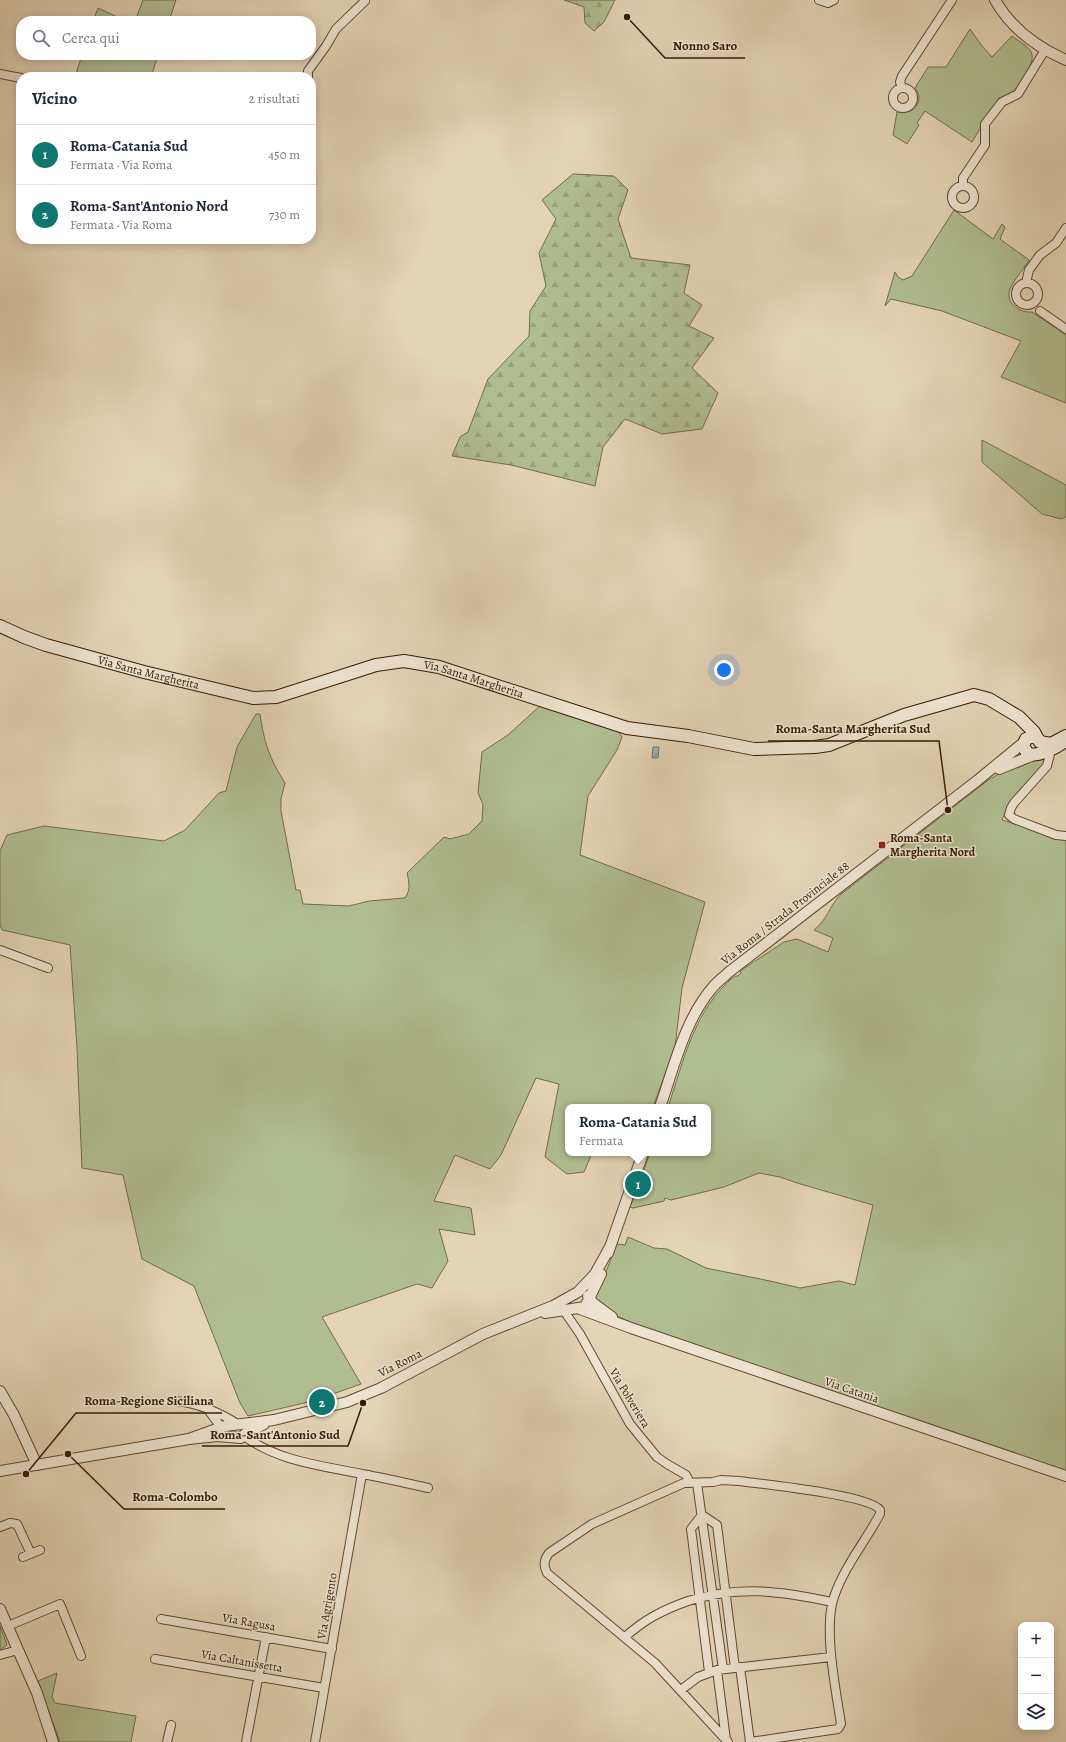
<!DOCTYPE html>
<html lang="it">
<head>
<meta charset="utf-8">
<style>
  body { margin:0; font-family:Alegreya,serif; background:#f6f6f7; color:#1f2937 }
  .controls { position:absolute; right:12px; bottom:12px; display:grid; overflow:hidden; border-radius:8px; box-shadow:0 2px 10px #0003 }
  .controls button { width:36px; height:36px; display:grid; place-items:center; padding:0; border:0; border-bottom:1px solid #e0e1e3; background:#fff; color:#1f2937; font:20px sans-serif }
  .you { position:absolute; left:724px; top:670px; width:14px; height:14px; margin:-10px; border:3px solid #fff; border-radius:50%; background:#1a73e8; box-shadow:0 0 0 6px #1a73e833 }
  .badge { display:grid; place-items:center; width:26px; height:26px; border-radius:50%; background:#0f766e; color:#fff; font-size:13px; font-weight:700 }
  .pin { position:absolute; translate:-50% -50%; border:2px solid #fff; box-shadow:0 1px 4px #0006 }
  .popup { position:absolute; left:565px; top:1104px; width:146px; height:52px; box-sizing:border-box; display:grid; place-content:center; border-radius:8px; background:#fff; filter:drop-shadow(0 1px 3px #0005); font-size:13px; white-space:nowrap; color:#747a83 }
  .popup b { font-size:15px; color:#1f2937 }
  .popup::after { content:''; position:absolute; left:50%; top:100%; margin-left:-8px; border:8px solid transparent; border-top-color:#fff }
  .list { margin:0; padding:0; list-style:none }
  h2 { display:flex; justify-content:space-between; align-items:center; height:52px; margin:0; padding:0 16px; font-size:17px }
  h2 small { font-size:13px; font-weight:400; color:#747a83 }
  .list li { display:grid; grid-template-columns:26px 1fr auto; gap:12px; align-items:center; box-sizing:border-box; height:60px; padding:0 16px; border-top:1px solid #e0e1e3 }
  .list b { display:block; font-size:15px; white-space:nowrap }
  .list p { margin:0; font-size:13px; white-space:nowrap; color:#747a83 }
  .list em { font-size:13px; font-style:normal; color:#747a83 }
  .icon { flex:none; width:22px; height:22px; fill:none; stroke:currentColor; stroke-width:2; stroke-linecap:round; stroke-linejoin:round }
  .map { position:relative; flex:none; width:1066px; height:1742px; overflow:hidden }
  .search { position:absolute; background:#fff; box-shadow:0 2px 10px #0003; left:16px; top:16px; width:300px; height:44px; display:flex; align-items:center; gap:10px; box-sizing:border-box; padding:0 14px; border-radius:16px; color:#747a83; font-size:15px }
  .panel { position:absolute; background:#fff; box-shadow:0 2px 10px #0003; left:16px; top:72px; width:300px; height:172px; border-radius:16px }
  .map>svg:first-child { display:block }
  .grass { fill:#b0bd91; stroke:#746c4a }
  .forest { fill:url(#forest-firs); stroke:#746c4a }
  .water { fill:url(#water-waves); stroke:#72776f }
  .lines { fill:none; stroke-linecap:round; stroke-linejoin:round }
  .minor-casing { stroke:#62482f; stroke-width:10 }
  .tertiary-casing { stroke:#62482f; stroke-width:12 }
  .secondary-casing { stroke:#371a02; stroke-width:14 }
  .minor { stroke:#ede3d0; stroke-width:8 }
  .tertiary { stroke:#ede3d0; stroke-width:10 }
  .secondary { stroke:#ede3d0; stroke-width:12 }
  .poi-dot { fill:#8f2418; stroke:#ede3d0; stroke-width:1.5 }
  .labels { text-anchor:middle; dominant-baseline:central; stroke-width:3; stroke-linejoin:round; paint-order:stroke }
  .street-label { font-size:12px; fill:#371a02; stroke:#ede3d0 }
  .poi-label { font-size:12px; font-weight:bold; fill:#371a02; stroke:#ede3d0; text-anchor:start }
  .leader { fill:none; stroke:#371a02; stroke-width:1.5 }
  .callout-dot { fill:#371a02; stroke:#ede3d0; stroke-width:1.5 }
  .callout-label { font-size:13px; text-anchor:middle; font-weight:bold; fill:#371a02; stroke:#ede3d0; stroke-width:3; stroke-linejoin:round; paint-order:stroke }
</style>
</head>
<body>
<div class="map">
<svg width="1066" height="1742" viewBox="0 0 1066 1742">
  <defs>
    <pattern id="forest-firs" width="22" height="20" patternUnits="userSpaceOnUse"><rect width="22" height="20" fill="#b0bd91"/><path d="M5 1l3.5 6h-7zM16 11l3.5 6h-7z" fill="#98a27b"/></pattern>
    <pattern id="water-waves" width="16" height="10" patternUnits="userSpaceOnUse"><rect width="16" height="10" fill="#9ab5b8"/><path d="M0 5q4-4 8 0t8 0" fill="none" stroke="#7e9293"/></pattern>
  </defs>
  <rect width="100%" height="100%" fill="#e4d4b6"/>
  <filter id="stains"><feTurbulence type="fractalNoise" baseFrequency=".005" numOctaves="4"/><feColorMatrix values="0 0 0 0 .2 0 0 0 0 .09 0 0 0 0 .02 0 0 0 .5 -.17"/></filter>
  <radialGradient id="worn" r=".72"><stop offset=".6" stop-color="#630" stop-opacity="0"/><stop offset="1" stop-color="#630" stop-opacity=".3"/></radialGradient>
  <path class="grass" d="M143,0H176L169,21H135Z
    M98,8L126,21H93Z
    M970,29L982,46L992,57L1012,36C1017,40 1026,45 1030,50C1039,62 1018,85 1011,95L999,98L972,142L925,111L917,123L919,125L907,144L893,135L897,112C912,116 926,102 915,88L928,67H946Z
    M82,55H158L151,77H75Z
    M954,210L993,239L1002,224L1005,227L1000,239L1029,260C1024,269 1014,279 1010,289C1005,303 1019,313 1032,312L1066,335V403L1001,377L1021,341L942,311L891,299L885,306L895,272L898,277L903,280L912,276Z
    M982,440L1066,485V517L1061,519L1042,514L982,462Z
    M542,704L617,729L622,737L617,750L588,796L580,855L705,902L682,988L675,1047L653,1107H568V1153H592L584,1172L567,1174L545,1157L559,1084L536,1078L501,1155L490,1169L455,1155L434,1201L471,1208L475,1235L439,1229L448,1261L432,1288L417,1284L322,1317L361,1384L313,1401L248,1416L240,1403L194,1286L142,1259L123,1175L82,1168L77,1048L70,945L2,930L0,924V851L7,835L44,826L164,841L185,830L219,793L226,791L237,747L256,714H260C264,742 269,758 285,783L281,799V811L296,890H300L303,904L349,906L369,901L405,898C411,890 409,882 407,873L444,837L450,839L469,834L482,821L483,804L478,793L482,752L508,735Z
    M1049,753L1044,766L1009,804L1002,820L1066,838V1471L642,1327L608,1312L595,1299L617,1244L625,1245L628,1237L654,1248L667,1249L706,1268L770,1281L800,1288L839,1281L855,1285L873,1205L797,1183L780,1177L759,1173L724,1187L671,1200L665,1198L664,1201L633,1208L630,1207L650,1153H708V1107H668C684,1060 694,1009 735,976H738L741,973L740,971L784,942L797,939L828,952L833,938L814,930C827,920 829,907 840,895L987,781L1003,771Z
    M0,1626L7,1645L0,1650Z
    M57,1673L52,1697L55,1703L136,1716L131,1742H60L38,1681Z"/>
  <path class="forest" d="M564,0H615L604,22L594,31L585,23L584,7Z
    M573,174L614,176L628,190L618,219L631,258L690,265L684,293L702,305L689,326L714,338L692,368L718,393L702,429L662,434L625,419L603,447L595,486L511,465L452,456L460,437L468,432L488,379L529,336L530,311L546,286L539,253L556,219L542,200Z"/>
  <path class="water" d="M653,747H659L658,758H652Z"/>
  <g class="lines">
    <defs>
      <path id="minor" d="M819,0L828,3L834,0
        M0,74L21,78
        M308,77V71L326,46L336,29L365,1
        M902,88L900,82L902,76L952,0
        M893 98a10 10 0 1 1 20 0a10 10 0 1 1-20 0Z
        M963,186V178L985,145V124L1002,102L1018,94L1045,50
        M952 197a11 11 0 1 1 22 0a11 11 0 1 1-22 0Z
        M1016 294a11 11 0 1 1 22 0a11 11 0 1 1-22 0Z
        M1026,283L1029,270L1040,255L1056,243L1066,228
        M1040,311L1066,329
        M1051,750L1047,766L1014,803L1011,808L1009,815L1014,819L1056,835L1066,836
        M0,950L48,968
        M564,1311L580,1334L630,1424L657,1457L667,1464L686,1475L690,1483
        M174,1401C196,1402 221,1413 239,1425
        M209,1411L221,1427
        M244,1436C280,1462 320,1465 362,1474C384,1478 406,1483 428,1488
        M697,1483L723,1669
        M0,1527L10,1523L17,1524L31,1554
        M23,1557L40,1550
        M161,1619L332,1649
        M8,1626L60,1604L81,1656
        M625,1637C645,1619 663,1610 688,1601C739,1585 781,1591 832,1602
        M0,1655L18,1650
        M155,1659L324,1688
        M740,1667L750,1742
        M717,1670L726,1740
        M709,1672L691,1529L702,1515L717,1525L735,1668
        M681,1690L698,1677L717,1670L831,1657
        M167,1742L171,1725
        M246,1742L266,1637
        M315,1742L362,1474
        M728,1742L655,1663L547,1573C543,1565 544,1560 549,1553L592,1524L684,1483L713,1482L721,1480L739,1481C762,1484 870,1495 880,1510V1514C865,1542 844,1567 834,1597C823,1628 836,1690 841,1724L838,1729L750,1742"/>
      <path id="tertiary" d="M995,0C1011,28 1036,47 1066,60
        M999,769L1034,755
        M660,1107C674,1067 685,1019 713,987C718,981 724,977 729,972L978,780L1023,743
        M608,1253L643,1153
        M588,1296L593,1303L612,1317
        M580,1309L631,1328L1066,1476
        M545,1313L585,1307L601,1274
        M0,1391L14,1415L37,1465
        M189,1439L225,1426L274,1420L347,1402L381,1388L483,1334L553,1306L578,1292L595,1274L610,1247
        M0,1471L189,1439L217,1436L241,1438L245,1434L264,1424
        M0,1609L37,1693L53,1742"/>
      <g id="secondary">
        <path id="s1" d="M0,626L24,637L46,645L144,672L253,698L276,697L376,665L404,661L439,667L627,728L688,736L754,749L815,747L829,745L904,715L974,695L989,699L1019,717L1034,732L1037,738"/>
        <path d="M1066,736L1051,744L1040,742C1037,736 1031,736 1026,739L1023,746L1028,754C1039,757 1058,747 1066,740"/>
      </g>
    </defs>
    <use href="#minor" class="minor-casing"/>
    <use href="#tertiary" class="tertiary-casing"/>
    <use href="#secondary" class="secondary-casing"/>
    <use href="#minor" class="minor"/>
    <use href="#tertiary" class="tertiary"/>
    <use href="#secondary" class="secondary"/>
  </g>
  <rect class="poi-dot" x="878" y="841" width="8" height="8" rx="2"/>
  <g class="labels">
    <g class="street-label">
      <text stroke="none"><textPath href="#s1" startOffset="156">Via Santa Margherita</textPath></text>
      <text stroke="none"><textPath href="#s1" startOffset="492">Via Santa Margherita</textPath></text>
      <text transform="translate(785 913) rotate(-38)">Via Roma / Strada Provinciale 88</text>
      <text transform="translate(400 1363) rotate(-27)">Via Roma</text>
      <text transform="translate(852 1390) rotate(19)">Via Catania</text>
      <text transform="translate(630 1398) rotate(59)">Via Polveriera</text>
      <text transform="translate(327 1606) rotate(-80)">Via Agrigento</text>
      <text transform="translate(249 1622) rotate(10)">Via Ragusa</text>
      <text transform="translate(242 1661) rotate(10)">Via Caltanissetta</text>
    </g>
    <g class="poi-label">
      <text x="890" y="838">Roma-Santa<tspan x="890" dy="14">Margherita Nord</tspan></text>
    </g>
  </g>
  <path class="leader" d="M627 17L665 58H745M948 810L939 741H768M26 1474L76 1413H222M363 1403L348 1446H202M68 1454L124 1509H225"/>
  <g class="callout-dot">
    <circle cx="627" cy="17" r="4"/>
    <circle cx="948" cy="810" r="4"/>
    <circle cx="26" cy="1474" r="4"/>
    <circle cx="363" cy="1403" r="4"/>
    <circle cx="68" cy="1454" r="4"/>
  </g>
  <g class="callout-label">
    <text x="705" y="50">Nonno Saro</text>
    <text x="853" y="733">Roma-Santa Margherita Sud</text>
    <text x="149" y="1405">Roma-Regione Siciliana</text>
    <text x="275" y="1439">Roma-Sant'Antonio Sud</text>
    <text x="175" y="1501">Roma-Colombo</text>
  </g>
  <rect width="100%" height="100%" filter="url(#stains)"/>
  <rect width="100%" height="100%" fill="url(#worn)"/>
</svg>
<div class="controls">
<button>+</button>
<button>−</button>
<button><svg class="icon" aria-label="layers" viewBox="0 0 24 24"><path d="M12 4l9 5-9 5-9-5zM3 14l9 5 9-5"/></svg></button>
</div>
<div class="you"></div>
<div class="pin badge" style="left:638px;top:1184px">1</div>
<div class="popup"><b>Roma-Catania Sud</b>Fermata</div>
<div class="pin badge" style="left:322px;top:1402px">2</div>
<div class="search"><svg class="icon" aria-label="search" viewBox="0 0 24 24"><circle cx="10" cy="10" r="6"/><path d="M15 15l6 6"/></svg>Cerca qui</div>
<section class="panel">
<h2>Vicino<small>2 risultati</small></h2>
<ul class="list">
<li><span class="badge">1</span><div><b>Roma-Catania Sud</b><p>Fermata · Via Roma</p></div><em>450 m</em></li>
<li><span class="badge">2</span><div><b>Roma-Sant'Antonio Nord</b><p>Fermata · Via Roma</p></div><em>730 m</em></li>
</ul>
</section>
</div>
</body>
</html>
